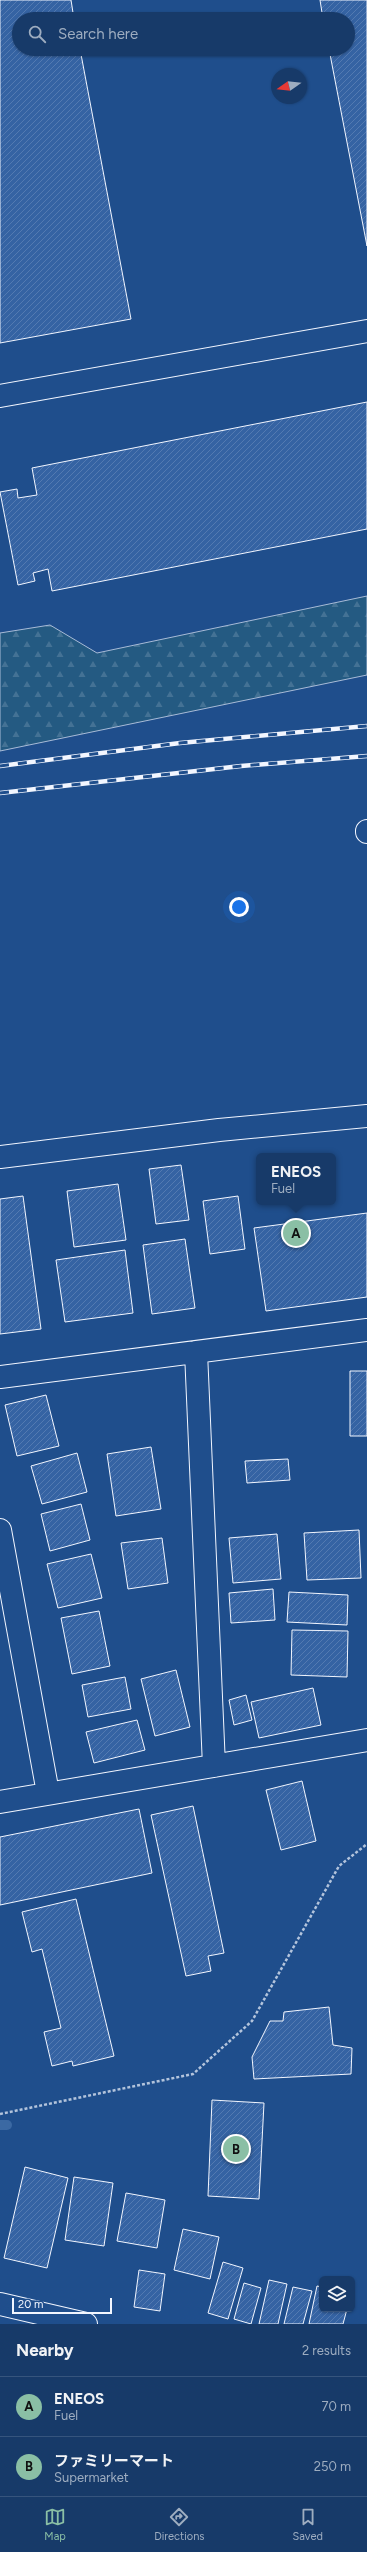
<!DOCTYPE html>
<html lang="en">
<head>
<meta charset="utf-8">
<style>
  body { margin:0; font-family:Figtree,"Noto Sans JP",sans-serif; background:#20416f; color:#f1f3f6 }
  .controls { position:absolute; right:12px; bottom:12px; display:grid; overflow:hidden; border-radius:6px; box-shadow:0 1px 3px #0004 }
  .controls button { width:36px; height:36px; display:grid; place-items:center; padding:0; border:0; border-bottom:1px solid #36547d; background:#173a69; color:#f1f3f6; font:20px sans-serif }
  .compass { position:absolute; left:271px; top:68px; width:36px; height:36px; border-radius:50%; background:#173a69; box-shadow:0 1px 3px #0004; rotate:256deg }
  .scale { position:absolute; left:12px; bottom:10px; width:100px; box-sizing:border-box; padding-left:4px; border:2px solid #f2f6ff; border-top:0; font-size:11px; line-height:14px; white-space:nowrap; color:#f2f6ff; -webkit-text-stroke:3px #1f4e8c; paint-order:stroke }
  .you { position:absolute; left:239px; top:907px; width:14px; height:14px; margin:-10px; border:3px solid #fff; border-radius:50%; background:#1a73e8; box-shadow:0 0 0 6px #1a73e833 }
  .badge { display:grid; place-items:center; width:26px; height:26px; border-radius:50%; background:#8abfa5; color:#111; font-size:13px; font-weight:700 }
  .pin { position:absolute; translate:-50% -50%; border:2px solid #fff; box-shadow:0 1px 4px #0006 }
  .popup { position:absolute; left:256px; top:1153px; width:80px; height:52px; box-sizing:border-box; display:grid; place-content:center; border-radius:6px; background:#173a69; filter:drop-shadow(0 1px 3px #0005); font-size:13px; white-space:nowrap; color:#9eadc0 }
  .popup b { font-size:15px; color:#f1f3f6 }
  .popup::after { content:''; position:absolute; left:50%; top:100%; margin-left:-8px; border:8px solid transparent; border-top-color:#173a69 }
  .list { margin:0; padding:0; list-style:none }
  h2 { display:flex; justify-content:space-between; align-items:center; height:52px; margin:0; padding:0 16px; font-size:17px }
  h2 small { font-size:13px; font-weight:400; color:#9eadc0 }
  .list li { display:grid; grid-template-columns:26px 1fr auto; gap:12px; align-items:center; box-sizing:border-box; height:60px; padding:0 16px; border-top:1px solid #36547d }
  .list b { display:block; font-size:15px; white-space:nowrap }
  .list p { margin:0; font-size:13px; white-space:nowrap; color:#9eadc0 }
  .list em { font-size:13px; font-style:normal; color:#9eadc0 }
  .icon { flex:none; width:22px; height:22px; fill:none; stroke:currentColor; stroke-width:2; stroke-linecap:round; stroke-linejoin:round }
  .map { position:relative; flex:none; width:367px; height:2324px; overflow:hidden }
  .search { position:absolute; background:#173a69; box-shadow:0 1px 3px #0004; left:12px; right:12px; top:12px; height:44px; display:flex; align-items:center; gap:10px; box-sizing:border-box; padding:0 14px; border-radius:22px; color:#9eadc0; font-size:15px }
  .sheet { height:172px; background:#173a69 }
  nav { display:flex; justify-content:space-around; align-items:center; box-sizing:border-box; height:56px; border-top:1px solid #36547d; background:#173a69; font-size:11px; color:#9eadc0 }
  nav a { display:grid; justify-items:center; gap:2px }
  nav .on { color:#8abfa5 }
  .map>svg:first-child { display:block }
  .forest { fill:url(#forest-firs); stroke:#a8bbd7 }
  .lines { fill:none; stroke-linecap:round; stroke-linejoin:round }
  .stream { stroke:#3b69a3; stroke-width:10 }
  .building { fill:url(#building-hatch); stroke:#f2f6ff }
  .minor-casing { stroke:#f2f6ff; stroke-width:24 }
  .path { stroke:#b3c4dc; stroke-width:2.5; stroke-dasharray:3 2; stroke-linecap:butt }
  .minor { stroke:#1f4e8c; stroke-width:22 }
  .rail-casing { stroke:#f2f6ff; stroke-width:4.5 }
  .rail { stroke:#1f4e8c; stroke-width:3; stroke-dasharray:9; stroke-linecap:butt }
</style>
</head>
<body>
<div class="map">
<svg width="367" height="2324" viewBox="0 0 367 2324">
  <defs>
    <pattern id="forest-firs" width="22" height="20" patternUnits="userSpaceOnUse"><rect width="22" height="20" fill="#245a82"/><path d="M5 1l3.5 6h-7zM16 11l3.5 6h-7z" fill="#447295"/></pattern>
    <pattern id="building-hatch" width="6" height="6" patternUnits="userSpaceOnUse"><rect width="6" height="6" fill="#3563a3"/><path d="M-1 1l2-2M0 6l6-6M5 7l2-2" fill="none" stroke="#537ab1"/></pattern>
  </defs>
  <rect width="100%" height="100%" fill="#1f4e8c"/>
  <path class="forest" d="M367,596V675L0,751V633L50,625L97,653Z"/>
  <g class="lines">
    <path class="stream" d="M0,2125H7"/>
  </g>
  <path class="building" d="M0,0H71L74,19H19V49H80L131,319L0,343Z
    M320,0H367V246L329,49H348V19H323Z
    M367,402V529L52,591L48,569L33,573L35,581L18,585L0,492L17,489L18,498L37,495L32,468Z
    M181,1165L189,1220L156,1224L149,1169Z
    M118,1184L126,1240L74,1247L67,1191Z
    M23,1196L41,1329L0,1334V1199Z
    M238,1196L245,1249L210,1254L203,1201Z
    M367,1213V1297L266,1311L254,1228Z
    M185,1239L195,1308L152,1314L143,1245Z
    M125,1250L133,1313L65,1322L56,1260Z
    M350,1371H367V1436H350Z
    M46,1395L59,1446L17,1456L5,1405Z
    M151,1447L161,1509L116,1516L107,1454Z
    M77,1453L87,1492L42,1504L31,1466Z
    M288,1459L290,1480L247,1483L245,1461Z
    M81,1504L90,1540L50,1551L41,1514Z
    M359,1530L361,1578L307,1580L304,1533Z
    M277,1534L281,1579L233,1583L229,1538Z
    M162,1538L168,1583L128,1589L121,1543Z
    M91,1554L102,1598L58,1608L47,1564Z
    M273,1589L275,1620L231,1623L229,1593Z
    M289,1592L348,1595L347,1625L287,1622Z
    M99,1611L110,1666L72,1674L61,1618Z
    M292,1630L348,1631L347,1677L291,1675Z
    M176,1670L190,1727L155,1736L141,1679Z
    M125,1677L131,1709L88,1717L82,1685Z
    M313,1688L321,1725L259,1738L251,1702Z
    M246,1695L252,1720L234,1725L229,1700Z
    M137,1720L145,1750L94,1763L86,1732Z
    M302,1781L316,1841L281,1850L266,1790Z
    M193,1806L224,1953L208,1956L211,1971L186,1976L151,1815Z
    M139,1809L152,1873L0,1905V1837Z
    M76,1899L114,2056L73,2066L72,2061L52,2066L44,2032L61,2028L42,1949L32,1952L22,1912Z
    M329,2007L333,2045L352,2048L351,2074L254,2079L252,2057L270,2021H283L284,2012Z
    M212,2100L264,2103L259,2199L208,2196Z
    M25,2167L68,2178L47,2268L4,2258Z
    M74,2177L113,2183L104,2246L65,2240Z
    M126,2193L165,2200L157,2248L117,2241Z
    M183,2229L219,2237L210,2279L174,2270Z
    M223,2262L243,2268L228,2319L208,2313Z
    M139,2270L165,2274L160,2311L134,2307Z
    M269,2280L287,2284L278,2324H259Z
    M244,2283L261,2288L251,2324L234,2319Z
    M317,2286L322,2287V2309H347L343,2324H309Z
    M293,2287L312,2291L303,2324H284Z"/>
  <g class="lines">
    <defs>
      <path id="minor" d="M0,396L367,331
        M367,831V832
        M0,1157L219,1130L367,1116
        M196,1352L214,1766
        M0,1377L367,1330
        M0,1530L48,1793
        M0,1802L367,1740
        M0,2304L86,2324"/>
    </defs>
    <use href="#minor" class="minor-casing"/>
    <path class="path" d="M0,2114L193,2074L252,2021L339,1866L367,1844"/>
    <use href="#minor" class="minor"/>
    <defs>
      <path id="rail" d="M0,766L180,743L367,726
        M0,793L241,766L367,756"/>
    </defs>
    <use href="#rail" class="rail-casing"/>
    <use href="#rail" class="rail"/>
  </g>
</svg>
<div class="controls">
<button><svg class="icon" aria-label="layers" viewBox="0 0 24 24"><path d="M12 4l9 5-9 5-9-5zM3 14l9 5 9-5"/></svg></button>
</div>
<svg class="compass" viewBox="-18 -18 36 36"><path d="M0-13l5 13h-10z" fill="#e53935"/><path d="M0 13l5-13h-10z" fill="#9eadc0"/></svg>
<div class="scale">20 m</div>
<div class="you"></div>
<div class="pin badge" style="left:296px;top:1233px">A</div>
<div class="popup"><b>ENEOS</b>Fuel</div>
<div class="pin badge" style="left:236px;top:2149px">B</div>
<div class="search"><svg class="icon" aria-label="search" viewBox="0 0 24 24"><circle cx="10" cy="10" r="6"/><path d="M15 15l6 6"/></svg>Search here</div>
</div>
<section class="sheet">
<h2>Nearby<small>2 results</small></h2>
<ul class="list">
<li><span class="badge">A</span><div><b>ENEOS</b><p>Fuel</p></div><em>70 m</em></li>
<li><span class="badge">B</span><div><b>ファミリーマート</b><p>Supermarket</p></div><em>250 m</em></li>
</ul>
</section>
<nav>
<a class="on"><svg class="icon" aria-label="map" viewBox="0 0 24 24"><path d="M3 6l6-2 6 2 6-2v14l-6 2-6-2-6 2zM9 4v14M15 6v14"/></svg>Map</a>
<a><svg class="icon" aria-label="directions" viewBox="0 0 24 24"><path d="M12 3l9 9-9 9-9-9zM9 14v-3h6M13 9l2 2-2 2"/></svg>Directions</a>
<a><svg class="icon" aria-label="saved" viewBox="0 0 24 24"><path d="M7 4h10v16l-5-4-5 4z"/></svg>Saved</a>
</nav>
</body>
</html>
